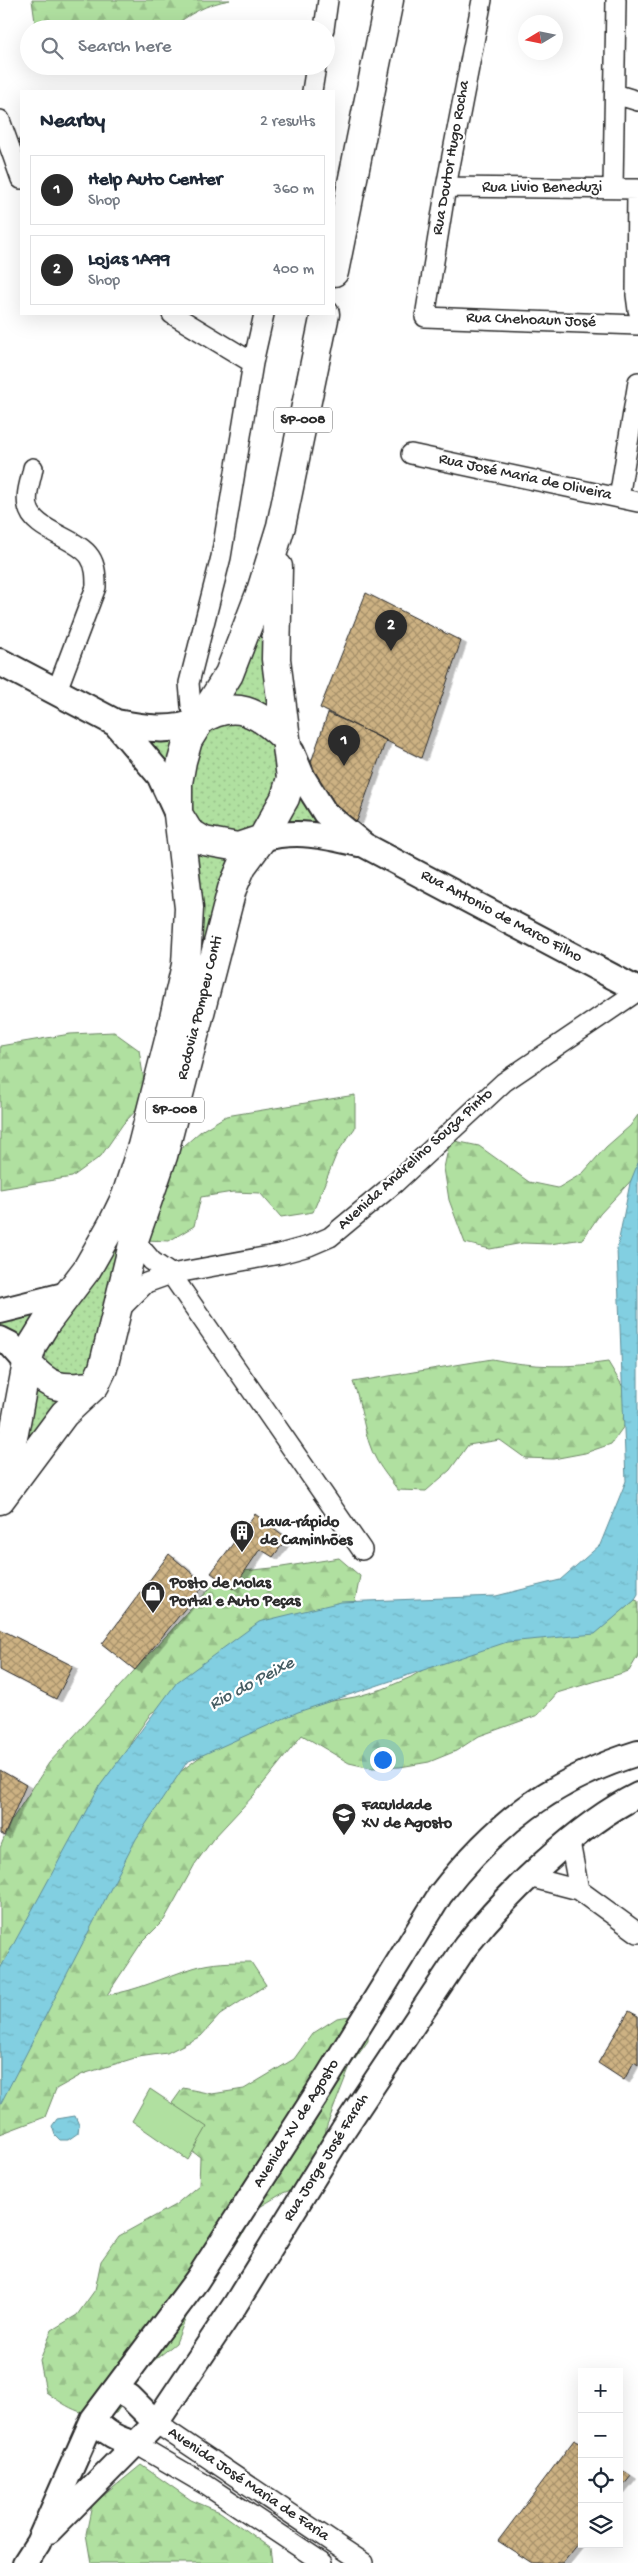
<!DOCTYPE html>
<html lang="en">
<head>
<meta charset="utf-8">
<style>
  body { margin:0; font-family:"Gochi Hand",sans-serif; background:#f2f2f3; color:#1f2937 }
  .controls { position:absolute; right:15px; bottom:15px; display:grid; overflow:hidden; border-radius:0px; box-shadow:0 5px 20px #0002 }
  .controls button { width:45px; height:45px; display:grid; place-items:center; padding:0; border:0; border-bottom:1px solid #e0e1e3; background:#fff; color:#1f2937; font:25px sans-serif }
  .compass { position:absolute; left:518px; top:15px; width:45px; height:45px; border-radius:50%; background:#fff; box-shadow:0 5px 20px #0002; rotate:260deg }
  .you { position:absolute; left:382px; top:1759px; width:18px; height:18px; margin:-12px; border:4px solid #fff; border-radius:50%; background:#1a73e8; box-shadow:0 0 0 8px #1a73e833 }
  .badge { display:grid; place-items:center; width:32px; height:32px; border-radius:50%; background:#2b2b2b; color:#fff; font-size:16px; font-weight:700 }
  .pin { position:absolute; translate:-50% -41px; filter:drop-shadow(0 1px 2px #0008) }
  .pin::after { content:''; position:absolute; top:26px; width:18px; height:15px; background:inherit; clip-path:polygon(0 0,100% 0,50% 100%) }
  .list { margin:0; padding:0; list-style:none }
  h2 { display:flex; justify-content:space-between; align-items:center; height:65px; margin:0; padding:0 20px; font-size:21px }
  h2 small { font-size:16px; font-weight:400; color:#747a83 }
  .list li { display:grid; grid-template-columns:32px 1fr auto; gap:15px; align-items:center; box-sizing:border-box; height:70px; margin:0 10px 10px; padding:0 10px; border:1px solid #e0e1e3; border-radius:0px }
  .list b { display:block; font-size:19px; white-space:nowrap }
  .list p { margin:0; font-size:16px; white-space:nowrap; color:#747a83 }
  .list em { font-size:16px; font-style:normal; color:#747a83 }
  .icon { flex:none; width:28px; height:28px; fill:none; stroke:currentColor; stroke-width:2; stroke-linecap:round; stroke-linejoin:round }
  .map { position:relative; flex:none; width:638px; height:2563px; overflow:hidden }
  .search { position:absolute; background:#fff; box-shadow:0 5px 20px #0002; left:20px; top:20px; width:315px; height:55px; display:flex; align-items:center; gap:12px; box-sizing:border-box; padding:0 18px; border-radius:28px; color:#747a83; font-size:19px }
  .panel { position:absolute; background:#fff; box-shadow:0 5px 20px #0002; left:20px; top:90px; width:315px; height:225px; border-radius:0px }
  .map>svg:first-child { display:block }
  .grass { fill:url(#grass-dots); stroke:#6e8666 }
  .forest { fill:url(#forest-firs); stroke:#6e8666 }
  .pitch { fill:#b0e0a0; stroke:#6e8666 }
  .water { fill:url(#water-ripples); stroke:#5f8d98 }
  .building { fill:url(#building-cross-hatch); stroke:#2b2b2b; filter:url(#shadow) }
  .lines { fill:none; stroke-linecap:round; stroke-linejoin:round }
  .minor-casing { stroke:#2b2b2b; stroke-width:22 }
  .tertiary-casing { stroke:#2b2b2b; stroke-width:28 }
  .secondary-casing { stroke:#2b2b2b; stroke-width:30 }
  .primary-casing { stroke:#2b2b2b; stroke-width:31 }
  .minor { stroke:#fff; stroke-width:19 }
  .tertiary { stroke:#fff; stroke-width:24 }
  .secondary { stroke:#fff; stroke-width:26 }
  .primary { stroke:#fff; stroke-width:28 }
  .labels { text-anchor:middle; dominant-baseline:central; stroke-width:4.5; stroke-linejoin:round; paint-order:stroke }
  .shield { fill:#fff; stroke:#6b6b6b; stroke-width:1 }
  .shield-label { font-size:15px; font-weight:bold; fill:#2b2b2b }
  .street-label { font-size:16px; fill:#2b2b2b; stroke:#fff }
  .poi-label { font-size:16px; font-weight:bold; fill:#2b2b2b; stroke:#fff; text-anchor:start }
  .water-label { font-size:18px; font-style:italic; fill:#455c62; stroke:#fff }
</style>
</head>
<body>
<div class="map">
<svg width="638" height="2563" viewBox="0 0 638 2563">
  <defs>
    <pattern id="grass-dots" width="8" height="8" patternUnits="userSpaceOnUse" patternTransform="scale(1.25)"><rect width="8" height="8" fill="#b0e0a0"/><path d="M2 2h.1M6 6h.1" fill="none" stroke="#98c08a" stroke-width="1.8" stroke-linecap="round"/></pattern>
    <pattern id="forest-firs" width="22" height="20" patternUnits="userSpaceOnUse" patternTransform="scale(1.25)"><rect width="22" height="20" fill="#b0e0a0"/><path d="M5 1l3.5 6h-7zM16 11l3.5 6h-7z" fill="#98c08a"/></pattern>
    <pattern id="water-ripples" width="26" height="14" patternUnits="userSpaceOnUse" patternTransform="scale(1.25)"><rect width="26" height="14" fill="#82cfe1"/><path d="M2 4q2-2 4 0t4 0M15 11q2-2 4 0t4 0" fill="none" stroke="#70b2c1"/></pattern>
    <pattern id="building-cross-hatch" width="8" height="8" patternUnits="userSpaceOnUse" patternTransform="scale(1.25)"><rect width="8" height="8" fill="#cdb283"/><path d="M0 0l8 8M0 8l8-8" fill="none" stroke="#a7916b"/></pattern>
    <filter id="shadow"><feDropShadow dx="5.5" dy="3" stdDeviation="0" flood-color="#0004"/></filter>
  </defs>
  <rect width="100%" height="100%" fill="#fff"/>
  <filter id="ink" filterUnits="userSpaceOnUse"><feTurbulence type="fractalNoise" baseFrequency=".02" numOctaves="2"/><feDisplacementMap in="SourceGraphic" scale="10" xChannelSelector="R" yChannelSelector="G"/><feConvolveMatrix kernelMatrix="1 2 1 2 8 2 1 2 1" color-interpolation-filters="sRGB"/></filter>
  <g filter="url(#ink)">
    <path class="grass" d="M268,594L273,713L227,701Z
      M222,722L250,724L276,742L282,773L258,824L247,833L234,836L212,832L194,820C189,787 193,752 214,725Z
      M133,732L172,736L174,743L165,773Z
      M302,785L333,827H284Z
      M190,843L234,858L198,971Z
      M125,1229L108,1285L89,1370C72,1381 63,1375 47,1365L45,1353L49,1342Z
      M36,1312L23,1339L0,1329V1320Z
      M35,1388L67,1403L19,1453Z"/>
    <path class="forest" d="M32,0H230C207,4 188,14 171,29H36Z
      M114,1032L139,1050L147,1099L123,1124L101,1156L72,1177L0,1189V1046L70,1034Z
      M355,1095V1128L337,1153L313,1212L281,1217L260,1193L233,1192L201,1197L194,1226L169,1241L145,1240L177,1152L201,1131L226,1116Z
      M638,1115V1173L600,1214L583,1239L550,1244L523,1243L490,1249L465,1243L449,1200L444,1168L450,1140L479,1146L529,1182L558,1188L583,1173L606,1147L630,1126Z
      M492,1359C531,1367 569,1368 608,1362L623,1387L629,1419L611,1444L585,1453L553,1459L525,1458L500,1440L468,1445L450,1470L426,1491L398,1490C391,1481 383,1471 377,1461C363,1437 363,1407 353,1382Z
      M339,1558L360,1576L354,1606L245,1658L151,1713L133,1739L117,1771L164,1784L213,1747L298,1707L355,1697L383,1689L411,1677L461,1647L600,1629L635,1600L638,1601V1656L629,1671L557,1693L538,1715L479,1736L456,1751L429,1762L400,1767L371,1768L349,1763L302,1735L254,1795L213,1839L195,1864L164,1920L142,1942L107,1995C137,1991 164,1977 193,1968C211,1962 232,1962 251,1962L266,1985L220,2015L201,2036L167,2053L138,2057L83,2074L56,2089L45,2117L0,2134V1848L11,1821L49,1763L224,1573L282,1567Z
      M369,2013L368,2041L350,2066L327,2125L321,2153L309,2183L283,2193L258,2208L241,2238L217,2259L199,2284L176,2343L151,2363L116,2413C85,2419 70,2409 46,2392L40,2360L52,2330L77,2315L95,2290L101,2261L119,2236L175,2205L199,2185L200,2157L175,2139L165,2113L183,2088L212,2094L244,2089L294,2059L312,2034L337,2018Z
      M141,2465L191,2500L220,2512L270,2548L272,2563H91L86,2534L92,2505Z"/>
    <path class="pitch" d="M150,2089L207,2127L188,2160L132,2121Z"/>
    <path class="water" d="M638,1163V1595L635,1600L595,1634L507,1642L298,1712L187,1762L136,1839L0,2105V1969L99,1787L177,1682L259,1622L341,1602L496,1596L560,1580L600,1545L626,1481L617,1249L630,1183Z
      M75,2116L79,2125L78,2133L68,2140H60L55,2135L52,2126L57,2119Z"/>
    <path class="building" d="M366,593L461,641L421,758L320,708Z
      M328,713L386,740L357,821L331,811L309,768Z
      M255,1514L287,1538L273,1557L260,1549L233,1589L211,1573Z
      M169,1554L205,1584L135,1670L102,1644Z
      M0,1629L73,1666L56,1699L0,1670Z
      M0,1770L26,1785L4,1836L0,1834Z
      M629,2011L638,2016V2065L634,2062L624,2080L598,2063Z
      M574,2440L582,2444V2539L563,2563H532L498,2541Z
      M619,2468L631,2476L619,2491Z"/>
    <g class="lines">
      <defs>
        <path id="minor" d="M482,0L446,187L425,317L638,325
          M324,29L328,0
          M312,91L316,66
          M615,94L638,101
          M0,120L21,179
          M446,187L638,189
          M613,188L616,0
          M637,189L636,295L638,310
          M172,314L253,363
          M411,454L638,502
          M33,468C31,480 25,494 28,506C32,531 77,537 90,557C96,566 96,577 96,587L57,690
          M619,498L638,382
          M199,721L191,706L189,683L221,557L253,363L264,314
          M134,1240L152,1261L171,1274L362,1550
          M119,1310L146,1283L171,1274L280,1254L309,1246L330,1237L395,1183L504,1082L638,991
          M570,1842L579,1890
          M529,1877L579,1890L638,1933
          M156,2423L364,2563
          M136,2444L206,2485L323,2563"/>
        <path id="tertiary" d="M292,752L303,778L325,813L364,845L638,990
          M262,839C296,829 325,836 359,844
          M0,1311L68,1294
          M0,1339L10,1344L27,1363
          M116,2389L130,2397L156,2423
          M93,2419C107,2434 117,2439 136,2444
          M49,2531L156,2423L235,2305L343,2130L465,1947C506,1895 578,1824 638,1795
          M25,2563L38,2543L93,2419L197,2280L320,2089L440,1895C495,1824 551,1780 638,1753"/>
        <path id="secondary" d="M0,662L116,723L160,775L178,814
          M116,723C143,728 173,733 199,721"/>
        <path id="primary" d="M334,272L389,0
          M199,721C235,698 258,712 286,739
          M178,814L189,832L204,841L238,847L262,839
          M27,1363C50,1389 61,1390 95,1385
          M0,1478L14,1433L27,1363L33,1344L46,1323L87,1269L112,1225L126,1196L142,1146L169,1040L186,965L189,908L178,814V783L182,761L188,740L229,674L261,591L281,526L325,314
          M0,1500L64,1414L95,1385L103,1368L134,1240L163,1156L232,889L242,866L262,839L285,798L291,778L276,659L278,567"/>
      </defs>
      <use href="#minor" class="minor-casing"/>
      <use href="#tertiary" class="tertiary-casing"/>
      <use href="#secondary" class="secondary-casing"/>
      <use href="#primary" class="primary-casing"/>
      <use href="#minor" class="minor"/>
      <use href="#tertiary" class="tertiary"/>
      <use href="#secondary" class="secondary"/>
      <use href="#primary" class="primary"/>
    </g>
  </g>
  <defs>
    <symbol id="building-pin" viewBox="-11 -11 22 30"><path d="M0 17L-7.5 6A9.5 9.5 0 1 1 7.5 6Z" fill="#2b2b2b" stroke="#fff"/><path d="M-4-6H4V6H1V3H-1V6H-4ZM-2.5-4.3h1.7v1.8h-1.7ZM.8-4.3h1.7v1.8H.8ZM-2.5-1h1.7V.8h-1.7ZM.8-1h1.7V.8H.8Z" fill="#fff"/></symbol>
    <symbol id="shop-pin" viewBox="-11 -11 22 30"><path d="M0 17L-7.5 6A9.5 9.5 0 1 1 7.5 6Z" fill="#2b2b2b" stroke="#fff"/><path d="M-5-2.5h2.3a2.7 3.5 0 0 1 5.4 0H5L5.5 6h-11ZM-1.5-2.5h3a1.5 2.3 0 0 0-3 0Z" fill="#fff"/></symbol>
    <symbol id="university-pin" viewBox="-11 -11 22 30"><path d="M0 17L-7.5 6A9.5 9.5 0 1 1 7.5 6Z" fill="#2b2b2b" stroke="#fff"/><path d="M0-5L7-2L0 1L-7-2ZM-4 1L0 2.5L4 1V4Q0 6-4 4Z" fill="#fff"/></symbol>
  </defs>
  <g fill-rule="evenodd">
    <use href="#building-pin" x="228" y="1518" width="28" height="38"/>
    <use href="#shop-pin" x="139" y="1579" width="28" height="38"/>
    <use href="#university-pin" x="330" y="1801" width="28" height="38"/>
  </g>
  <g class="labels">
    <g class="shield">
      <rect x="274" y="407.5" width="58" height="25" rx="4"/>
      <rect x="146" y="1097.5" width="58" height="25" rx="4"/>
    </g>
    <g class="shield-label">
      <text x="303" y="420">SP-008</text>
      <text x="175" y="1110">SP-008</text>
    </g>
    <g class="street-label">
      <text transform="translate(452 158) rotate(-80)">Rua Doutor Hugo Rocha</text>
      <text x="542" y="188">Rua Livio Beneduzi</text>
      <text transform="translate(531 321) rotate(2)">Rua Chehoaun José</text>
      <text transform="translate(525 478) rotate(12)">Rua José Maria de Oliveira</text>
      <text transform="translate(501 917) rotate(28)">Rua Antonio de Marco Filho</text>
      <text transform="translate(201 1008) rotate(-76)">Rodovia Pompeu Conti</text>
      <text transform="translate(416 1160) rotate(-42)">Avenida Andrelino Souza Pinto</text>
      <text transform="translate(297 2124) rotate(-58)">Avenida XV de Agosto</text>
      <text transform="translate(327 2158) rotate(-58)">Rua Jorge José Farah</text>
      <text transform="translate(248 2485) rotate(34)">Avenida José Maria de Faria</text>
    </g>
    <g class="poi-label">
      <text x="260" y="1523">Lava-rápido<tspan x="260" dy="18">de Caminhões</tspan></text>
      <text x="170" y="1584">Posto de Molas<tspan x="170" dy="18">Portal e Auto Peças</tspan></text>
      <text x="362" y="1806">Faculdade<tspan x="362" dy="18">XV de Agosto</tspan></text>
    </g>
    <g class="water-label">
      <text transform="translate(252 1684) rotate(-28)">Rio do Peixe</text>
    </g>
  </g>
</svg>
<div class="controls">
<button>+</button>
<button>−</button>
<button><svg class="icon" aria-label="locate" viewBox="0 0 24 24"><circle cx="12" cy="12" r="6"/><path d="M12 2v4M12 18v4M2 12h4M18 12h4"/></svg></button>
<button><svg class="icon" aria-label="layers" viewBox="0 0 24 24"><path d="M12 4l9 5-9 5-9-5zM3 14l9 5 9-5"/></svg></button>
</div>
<svg class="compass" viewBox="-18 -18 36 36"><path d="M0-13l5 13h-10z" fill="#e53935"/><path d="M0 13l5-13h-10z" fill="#747a83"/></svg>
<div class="you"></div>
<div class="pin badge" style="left:344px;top:766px">1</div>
<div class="pin badge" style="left:391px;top:651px">2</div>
<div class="search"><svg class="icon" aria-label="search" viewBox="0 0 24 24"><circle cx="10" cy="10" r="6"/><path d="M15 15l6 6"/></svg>Search here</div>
<section class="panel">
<h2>Nearby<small>2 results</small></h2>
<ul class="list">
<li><span class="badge">1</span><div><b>Help Auto Center</b><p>Shop</p></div><em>360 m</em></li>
<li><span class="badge">2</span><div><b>Lojas 1A99</b><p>Shop</p></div><em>400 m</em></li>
</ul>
</section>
</div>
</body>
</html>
